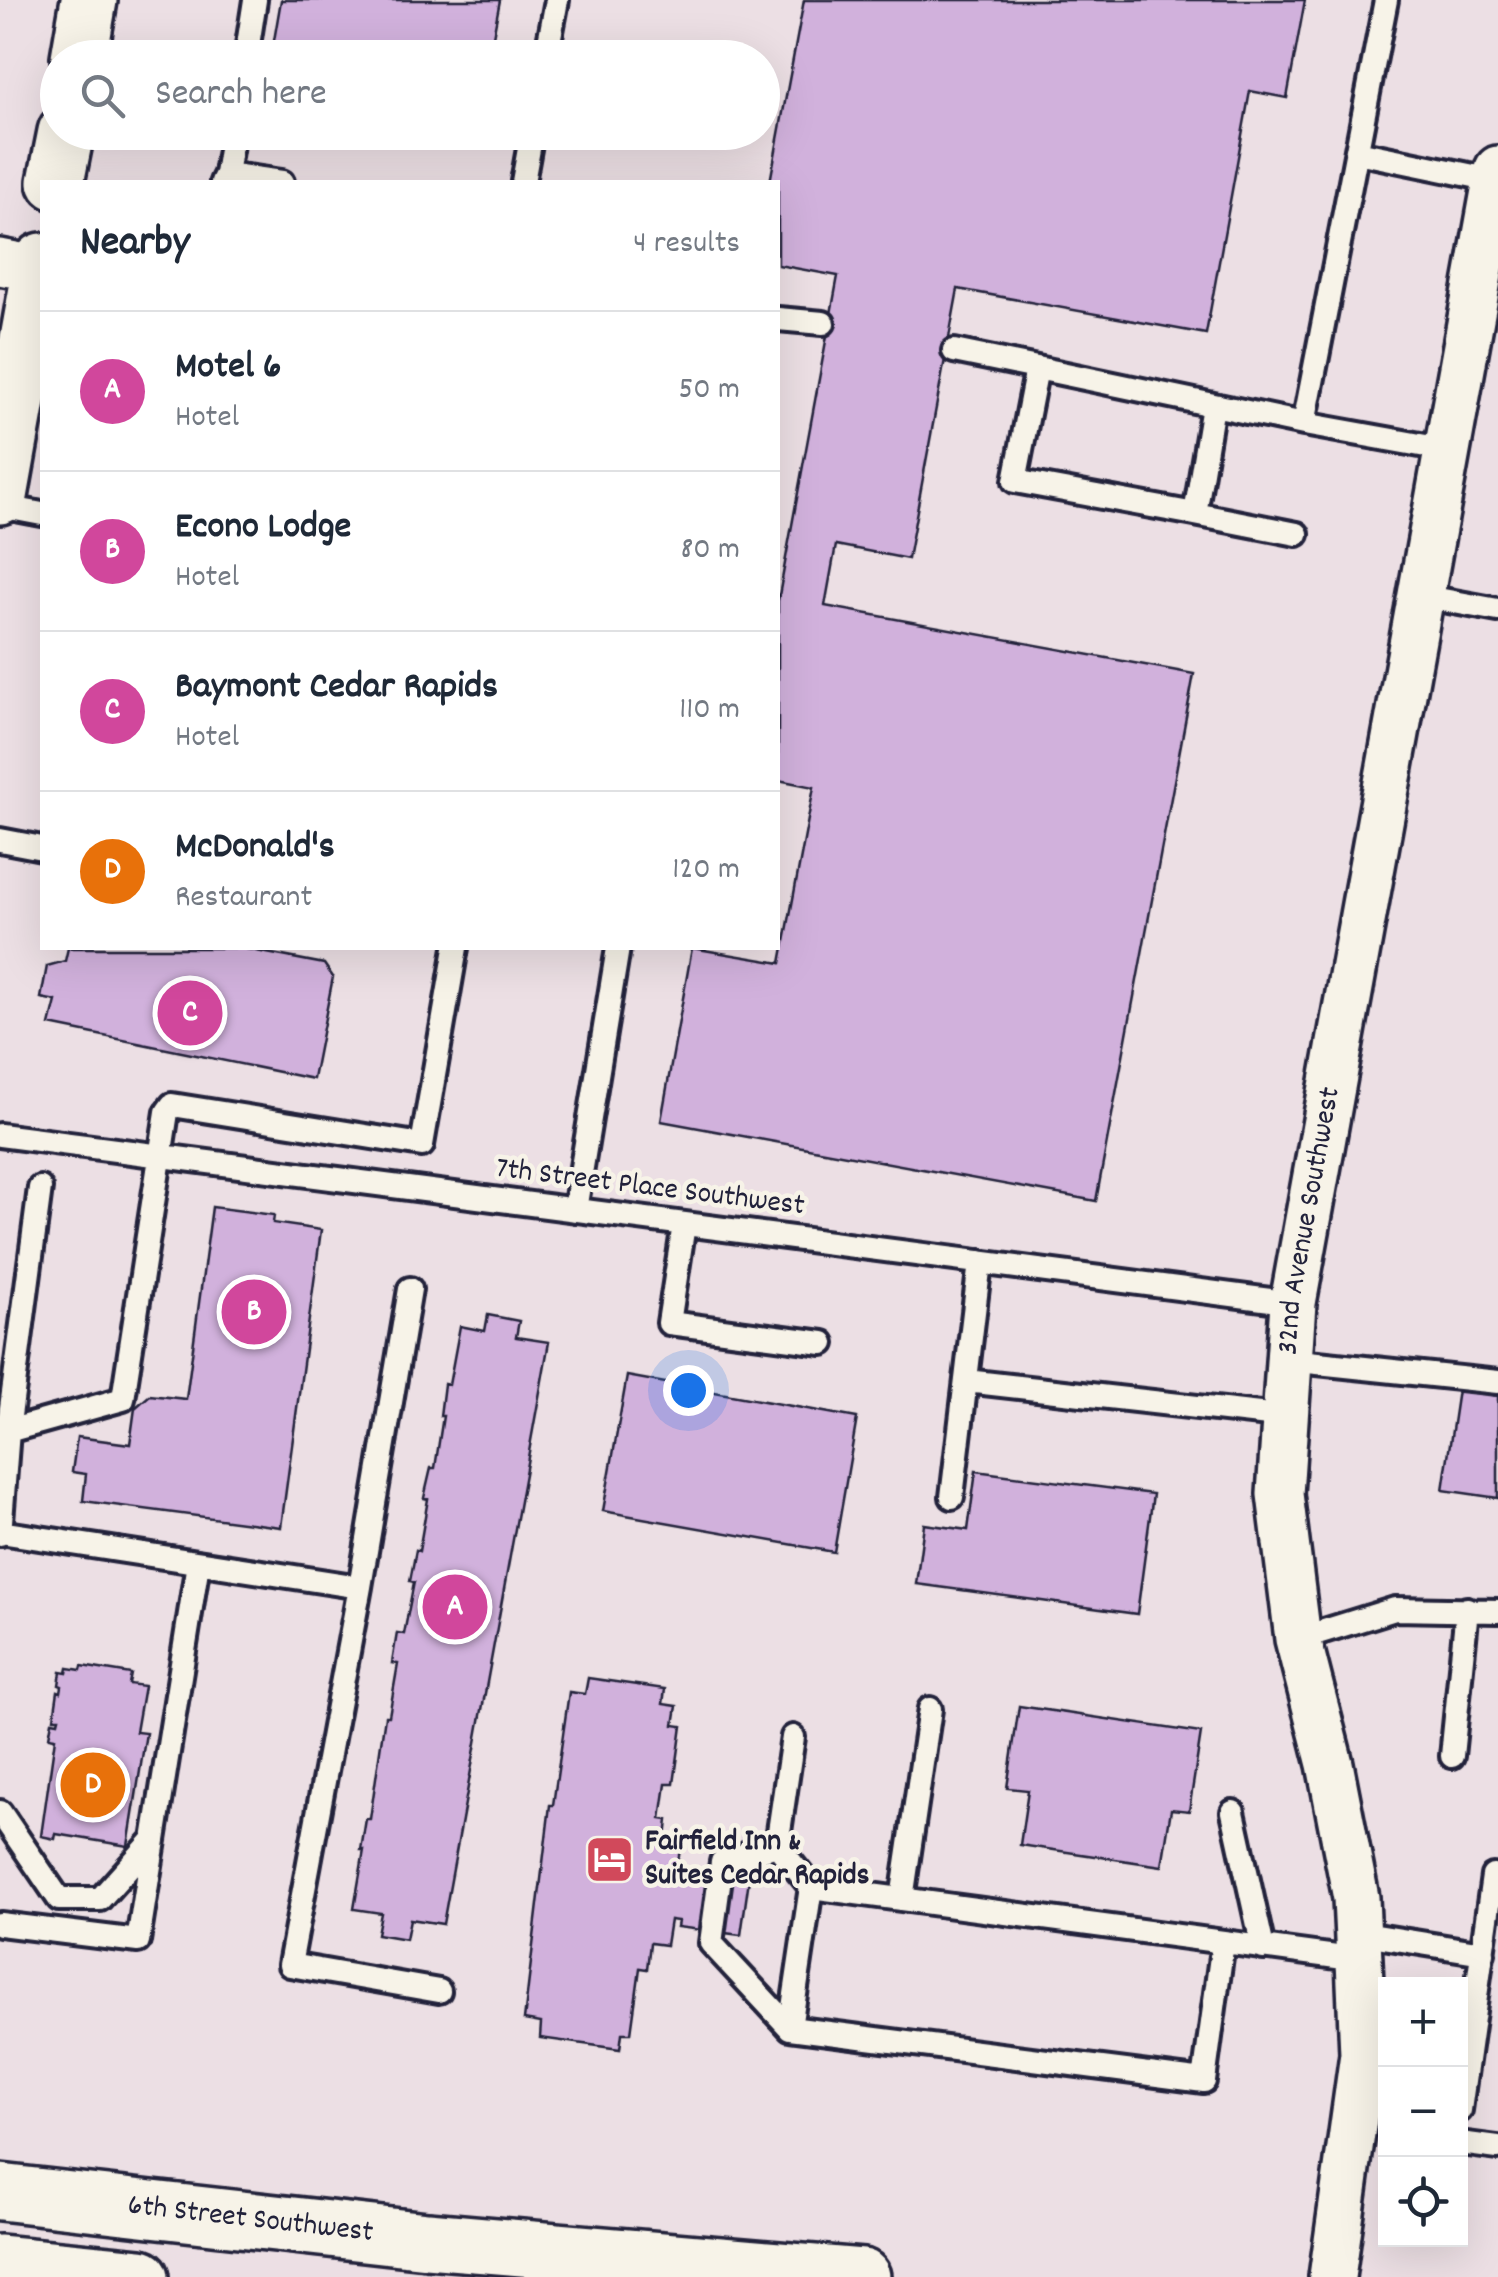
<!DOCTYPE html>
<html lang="en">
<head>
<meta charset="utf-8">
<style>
  body { margin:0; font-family:Dekko,sans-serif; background:#f6f6f7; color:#1f2937 }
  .controls { position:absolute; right:30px; bottom:30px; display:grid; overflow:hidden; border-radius:0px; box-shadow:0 10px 40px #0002 }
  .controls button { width:90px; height:90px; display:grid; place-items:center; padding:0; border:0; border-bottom:2px solid #e0e1e3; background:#fff; color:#1f2937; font:50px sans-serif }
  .you { position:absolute; left:688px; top:1390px; width:35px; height:35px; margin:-25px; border:8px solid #fff; border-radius:50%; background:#1a73e8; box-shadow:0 0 0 15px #1a73e833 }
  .badge { display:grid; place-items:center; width:65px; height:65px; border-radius:50%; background:#ea580c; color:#fff; font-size:32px; font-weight:700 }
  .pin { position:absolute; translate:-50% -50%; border:5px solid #fff; box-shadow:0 2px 10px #0006 }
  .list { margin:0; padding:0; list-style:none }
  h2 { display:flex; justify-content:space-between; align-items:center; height:130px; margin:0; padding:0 40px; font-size:42px }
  h2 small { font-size:32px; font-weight:400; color:#747a83 }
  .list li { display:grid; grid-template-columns:65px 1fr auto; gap:30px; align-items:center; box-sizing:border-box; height:160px; padding:0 40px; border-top:2px solid #e0e1e3 }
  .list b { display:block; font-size:38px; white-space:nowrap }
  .list p { margin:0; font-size:32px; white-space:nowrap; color:#747a83 }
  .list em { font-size:32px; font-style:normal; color:#747a83 }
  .icon { flex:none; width:55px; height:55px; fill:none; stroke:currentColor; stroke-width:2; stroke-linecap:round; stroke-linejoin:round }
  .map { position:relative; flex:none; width:1498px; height:2277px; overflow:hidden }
  .search { position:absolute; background:#fff; box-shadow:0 10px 40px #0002; left:40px; top:40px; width:740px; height:110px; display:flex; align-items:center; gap:25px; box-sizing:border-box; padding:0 35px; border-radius:55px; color:#747a83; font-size:38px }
  .panel { position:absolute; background:#fff; box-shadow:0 10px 40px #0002; left:40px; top:180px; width:740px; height:770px; border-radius:0px }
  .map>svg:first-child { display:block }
  .building { fill:#d1b1dc; stroke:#22223b; stroke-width:2.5 }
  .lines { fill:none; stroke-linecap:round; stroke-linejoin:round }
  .service-casing { stroke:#22223b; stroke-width:30 }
  .minor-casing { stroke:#22223b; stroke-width:52 }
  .tertiary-casing { stroke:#22223b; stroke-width:62 }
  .secondary-casing { stroke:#22223b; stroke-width:62 }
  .service { stroke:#f7f3e8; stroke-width:22 }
  .minor { stroke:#f7f3e8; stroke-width:45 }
  .tertiary { stroke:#f7f3e8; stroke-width:55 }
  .secondary { stroke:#f7f3e8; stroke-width:55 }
  .labels { text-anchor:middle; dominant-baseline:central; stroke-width:9; stroke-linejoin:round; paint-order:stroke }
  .street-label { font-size:30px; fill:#22223b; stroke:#f7f3e8 }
  .poi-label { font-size:30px; font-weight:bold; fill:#22223b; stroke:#f7f3e8; text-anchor:start }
</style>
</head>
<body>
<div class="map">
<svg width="1498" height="2277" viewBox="0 0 1498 2277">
  <rect width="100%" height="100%" fill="#ecdfe4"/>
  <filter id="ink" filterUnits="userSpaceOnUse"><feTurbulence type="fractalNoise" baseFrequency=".01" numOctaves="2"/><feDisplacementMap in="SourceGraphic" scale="20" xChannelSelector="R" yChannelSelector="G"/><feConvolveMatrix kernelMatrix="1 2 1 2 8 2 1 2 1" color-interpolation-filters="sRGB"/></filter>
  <g filter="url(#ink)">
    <path class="building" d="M281,0H500L489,58H271Z
      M804,0H1305L1287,98L1250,91L1206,334L958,289L908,559L836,545L825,606L1194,674L1096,1201L661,1121L692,948L781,963L814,787L778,780V601L838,276L778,265V182H770Z
      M439,132H476L475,139Z
      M68,948H241L324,964L333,977L313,1079L50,1025L56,1001L41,998L47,966L65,961Z
      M212,1207L274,1215L273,1223L321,1230L281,1527L83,1501L86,1474L72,1472L77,1437L130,1444L135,1408L150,1395L186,1399Z
      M488,1315L519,1321L516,1337L549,1342L443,1924L410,1919L406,1939L377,1934L381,1913L354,1909L364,1850H361L366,1819H370L385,1716H389L398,1664L392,1663L397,1633L404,1634L414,1582L410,1581L416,1550L419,1551L428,1499L424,1498L431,1468H435L443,1416H440L444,1384L449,1385L460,1326L485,1331Z
      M627,1376L857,1418L834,1552L603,1511Z
      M1458,1390L1498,1396V1498L1443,1490Z
      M976,1471L1153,1494L1137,1614L916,1584L924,1524L968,1530Z
      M82,1666L131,1674L129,1684L144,1686L136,1732L146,1733L128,1846L56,1834L55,1839L41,1836L55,1738L49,1737L52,1721L58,1722L59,1718H54L58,1691L61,1692L62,1686L59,1685L61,1672L67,1673L68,1668L81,1670Z
      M588,1678L665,1689L663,1704L677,1706L674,1725L682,1726L674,1784H666L661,1819L668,1820L665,1848L680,1849L676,1876L684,1878L685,1871L749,1879L741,1935L677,1927L678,1921L670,1920L666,1945L650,1943L647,1969L640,1968L631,2033H622L620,2049L540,2038L541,2023L524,2020L550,1805H553L569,1692L585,1694Z
      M1019,1706L1201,1733L1189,1811L1171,1809L1162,1866L1020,1845L1028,1790L1007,1788Z"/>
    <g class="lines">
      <defs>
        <path id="service" d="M1386,0L1304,424L1448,450
          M246,58L255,0
          M546,58L557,0
          M1357,152L1498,181
          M226,174L282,182
          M222,182L226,174L233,132
          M523,182L532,132
          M778,319L823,323
          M954,351L1037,368
          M1213,406L1195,514L1015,481L1037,368L1304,424
          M0,506L42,514
          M1195,514L1297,534
          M1421,596L1498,610
          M0,840L42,848
          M0,1135L1293,1303
          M575,1210L618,948
          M684,1224L669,1323L823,1343
          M410,1289L360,1587L290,1965L439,1991
          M1289,1360L1498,1382
          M966,1381L1286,1417
          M8,1431L123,1399L167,1112L172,1105L422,1145L456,948
          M952,1497L980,1262
          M0,1532L360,1587
          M0,1534L8,1431L40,1188
          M1298,1639L1395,1609L1498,1611
          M793,1737L777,1845L811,1887L790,2028L1204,2081L1223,1942
          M1452,1756L1467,1609
          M0,1812L59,1899H100L154,1839
          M1233,1812L1263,1948
          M777,1845L722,1862L711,1943L790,2028
          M811,1887L1359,1960
          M902,1899L930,1709
          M0,1924L138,1941L198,1563
          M1358,1933L1483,1953
          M1460,2110L1493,1876L1498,1877
          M1460,2143L1498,2148"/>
        <g id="minor">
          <path d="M0,262L41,270"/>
          <path id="s1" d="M1332,2277L1363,2054L1359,1960L1356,1898L1330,1764L1298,1639L1280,1494L1293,1303L1498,169"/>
        </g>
        <path id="tertiary" d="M79,58L89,0
          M56,182L66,132
          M0,496L42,261"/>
        <g id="secondary">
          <path id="s2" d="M0,2192L427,2240L862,2277"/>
          <path d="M0,2263L141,2277"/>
        </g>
      </defs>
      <use href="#service" class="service-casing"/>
      <use href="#minor" class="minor-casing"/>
      <use href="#tertiary" class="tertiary-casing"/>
      <use href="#secondary" class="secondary-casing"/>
      <use href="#service" class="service"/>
      <use href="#minor" class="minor"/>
      <use href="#tertiary" class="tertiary"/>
      <use href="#secondary" class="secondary"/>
    </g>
  </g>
  <defs>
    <symbol id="hotel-square" viewBox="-11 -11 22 22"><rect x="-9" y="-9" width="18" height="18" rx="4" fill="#d1495b" stroke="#f7f3e8"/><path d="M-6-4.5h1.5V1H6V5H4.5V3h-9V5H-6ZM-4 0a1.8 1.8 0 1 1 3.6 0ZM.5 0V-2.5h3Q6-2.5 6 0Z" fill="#fff"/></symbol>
  </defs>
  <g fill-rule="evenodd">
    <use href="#hotel-square" x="582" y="1832" width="55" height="55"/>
  </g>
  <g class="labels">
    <g class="street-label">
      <text transform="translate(650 1189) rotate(7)">7th Street Place Southwest</text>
      <text stroke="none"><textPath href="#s1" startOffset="1068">32nd Avenue Southwest</textPath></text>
      <text stroke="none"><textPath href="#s2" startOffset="252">6th Street Southwest</textPath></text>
    </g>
    <g class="poi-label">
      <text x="645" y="1843">Fairfield Inn &amp;<tspan x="645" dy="34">Suites Cedar Rapids</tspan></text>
    </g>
  </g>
</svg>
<div class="controls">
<button>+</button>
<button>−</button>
<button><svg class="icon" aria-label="locate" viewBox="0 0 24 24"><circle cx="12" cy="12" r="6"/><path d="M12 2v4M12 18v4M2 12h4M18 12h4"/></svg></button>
</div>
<div class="you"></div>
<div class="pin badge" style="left:455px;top:1607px;background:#d1479c">A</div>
<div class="pin badge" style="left:254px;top:1312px;background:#d1479c">B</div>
<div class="pin badge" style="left:190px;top:1013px;background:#d1479c">C</div>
<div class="pin badge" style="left:93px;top:1785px;background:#e8710a">D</div>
<div class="search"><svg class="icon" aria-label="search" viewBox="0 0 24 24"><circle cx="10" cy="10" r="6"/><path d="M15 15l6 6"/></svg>Search here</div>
<section class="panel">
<h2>Nearby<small>4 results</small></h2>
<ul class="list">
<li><span class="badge" style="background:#d1479c">A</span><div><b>Motel 6</b><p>Hotel</p></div><em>50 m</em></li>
<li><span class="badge" style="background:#d1479c">B</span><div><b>Econo Lodge</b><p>Hotel</p></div><em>80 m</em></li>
<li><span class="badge" style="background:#d1479c">C</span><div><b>Baymont Cedar Rapids</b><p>Hotel</p></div><em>110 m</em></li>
<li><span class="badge" style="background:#e8710a">D</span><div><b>McDonald's</b><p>Restaurant</p></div><em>120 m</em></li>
</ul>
</section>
</div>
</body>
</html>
